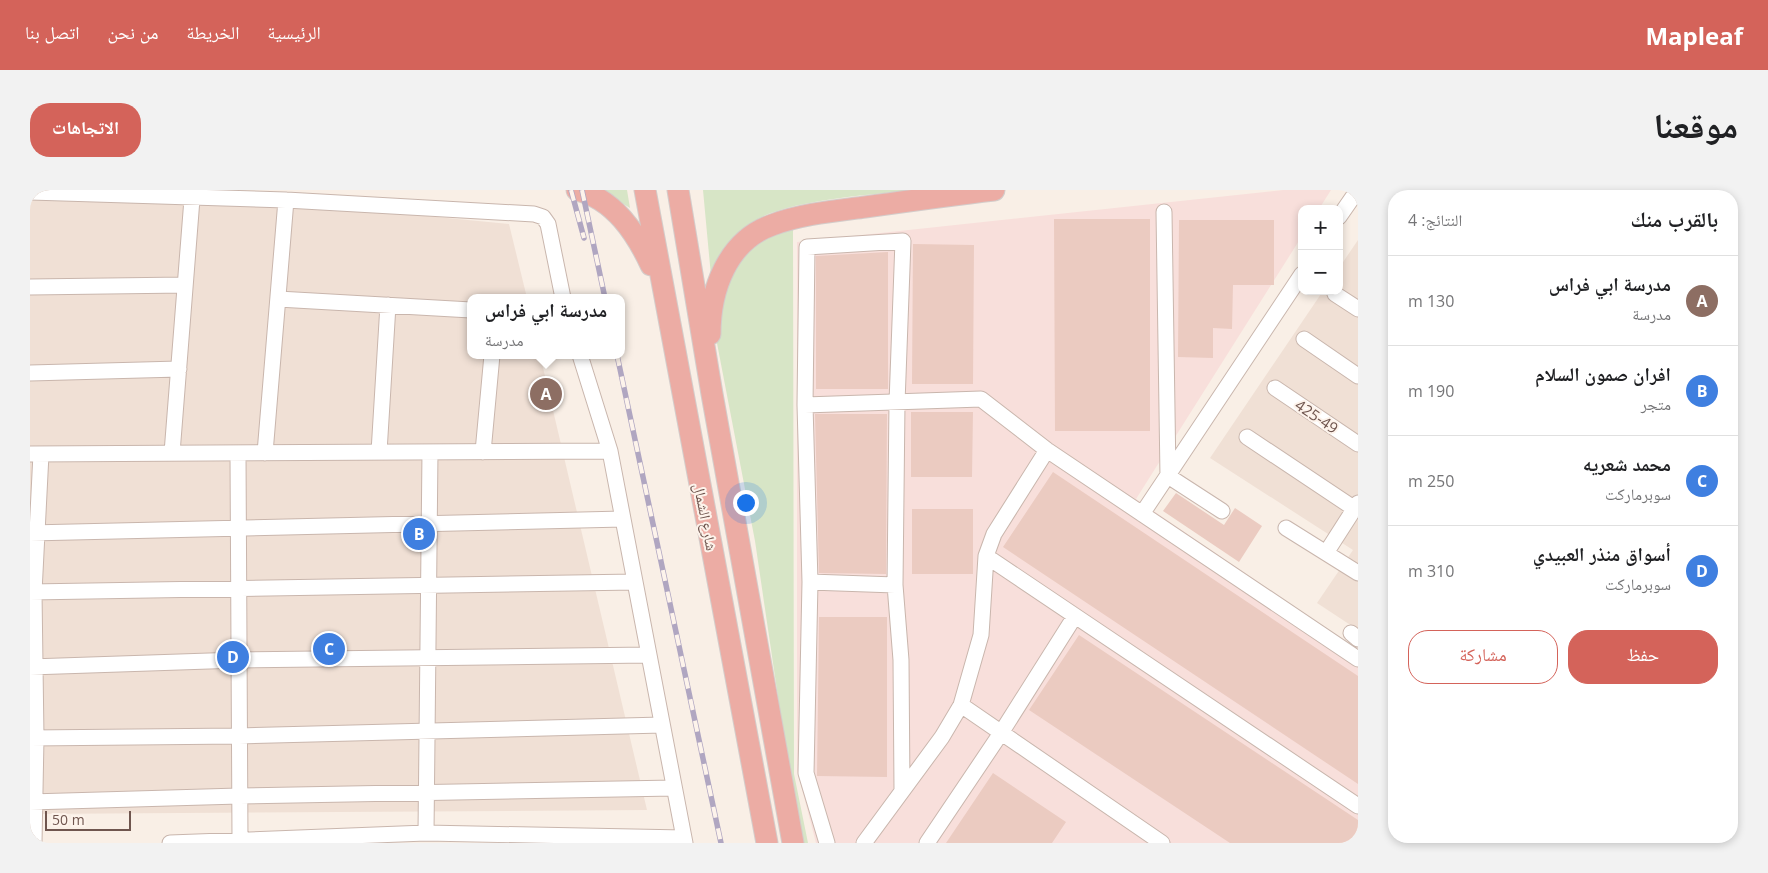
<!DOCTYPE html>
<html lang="ar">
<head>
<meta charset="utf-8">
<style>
  body { margin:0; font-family:"Open Sans","Noto Naskh Arabic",sans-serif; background:#f2f2f2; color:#202124; direction:rtl }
  .controls { position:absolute; right:15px; top:15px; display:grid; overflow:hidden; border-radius:10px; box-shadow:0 2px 8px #0003 }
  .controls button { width:45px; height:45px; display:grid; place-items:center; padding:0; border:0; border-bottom:1px solid #e0e0e0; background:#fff; color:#202124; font:25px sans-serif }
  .scale { position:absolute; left:15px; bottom:12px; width:86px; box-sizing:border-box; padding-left:5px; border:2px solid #6f554e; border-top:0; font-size:14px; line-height:18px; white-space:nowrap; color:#6f554e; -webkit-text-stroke:4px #fdf3eb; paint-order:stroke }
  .you { position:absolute; left:715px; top:312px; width:18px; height:18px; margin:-12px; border:4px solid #fff; border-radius:50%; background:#1a73e8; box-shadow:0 0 0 8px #1a73e833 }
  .badge { display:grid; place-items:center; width:32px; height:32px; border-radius:50%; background:#d4635a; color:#fff; font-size:16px; font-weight:700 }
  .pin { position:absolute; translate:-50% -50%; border:2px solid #fff; box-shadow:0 1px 5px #0006 }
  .popup { position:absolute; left:437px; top:104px; width:158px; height:65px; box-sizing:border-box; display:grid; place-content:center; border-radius:10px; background:#fff; filter:drop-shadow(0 1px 4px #0005); font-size:16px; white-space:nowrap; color:#757577 }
  .popup b { font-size:19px; color:#202124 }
  .popup::after { content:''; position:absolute; left:50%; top:100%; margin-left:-10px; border:10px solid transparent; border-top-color:#fff }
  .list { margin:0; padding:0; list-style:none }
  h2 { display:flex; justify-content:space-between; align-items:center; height:65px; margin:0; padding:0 20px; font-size:21px }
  h2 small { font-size:16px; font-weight:400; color:#757577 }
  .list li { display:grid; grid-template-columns:32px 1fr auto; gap:15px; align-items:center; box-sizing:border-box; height:90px; padding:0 20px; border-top:1px solid #e0e0e0 }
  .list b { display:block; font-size:19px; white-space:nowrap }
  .list p { margin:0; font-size:16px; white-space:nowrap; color:#757577 }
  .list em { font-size:16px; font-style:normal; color:#757577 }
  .actions { display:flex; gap:10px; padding:15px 20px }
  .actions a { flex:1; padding:11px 0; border:1px solid #d4635a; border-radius:20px; text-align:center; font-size:18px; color:#d4635a }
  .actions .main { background:#d4635a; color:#fff }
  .map { position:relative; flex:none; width:1328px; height:653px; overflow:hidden; direction:ltr; border-radius:20px }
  header { display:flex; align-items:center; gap:30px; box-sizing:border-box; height:70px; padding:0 25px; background:#d4635a; color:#fff }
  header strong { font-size:24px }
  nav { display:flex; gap:28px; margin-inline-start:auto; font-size:18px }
  .intro { display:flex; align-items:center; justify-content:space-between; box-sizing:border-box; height:120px; padding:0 30px }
  h1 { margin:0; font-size:35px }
  .button { padding:12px 22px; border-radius:20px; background:#d4635a; color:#fff; font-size:18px; font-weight:700 }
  main { display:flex; gap:30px; padding:0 30px }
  aside { flex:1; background:#fff; border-radius:20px; box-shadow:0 2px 8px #0003 }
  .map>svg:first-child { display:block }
  .residential { fill:#f0e0d5 }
  .commercial { fill:#f8dfdb }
  .green { fill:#d7e5c6 }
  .building { fill:#ebcbc1 }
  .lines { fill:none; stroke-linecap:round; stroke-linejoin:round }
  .minor-casing { stroke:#c9b6ad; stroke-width:17 }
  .highway-casing { stroke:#d4ccca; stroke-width:23 }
  .minor { stroke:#fff; stroke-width:15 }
  .highway { stroke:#ecaca4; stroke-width:21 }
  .rail-casing { stroke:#b0a6c1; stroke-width:5.5 }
  .rail { stroke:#fdf3eb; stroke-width:4; stroke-dasharray:11; stroke-linecap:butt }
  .labels { text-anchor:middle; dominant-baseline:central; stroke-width:4; stroke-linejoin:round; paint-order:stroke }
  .street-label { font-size:15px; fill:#6f554e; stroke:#fdf3eb }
</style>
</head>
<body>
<header>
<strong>Mapleaf</strong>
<nav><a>الرئيسية</a><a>الخريطة</a><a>من نحن</a><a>اتصل بنا</a></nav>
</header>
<div class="intro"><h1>موقعنا</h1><a class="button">الاتجاهات</a></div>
<main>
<aside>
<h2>بالقرب منك<small>النتائج: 4</small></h2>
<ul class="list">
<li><span class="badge" style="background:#8d6e63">A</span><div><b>مدرسة ابي فراس</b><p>مدرسة</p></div><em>130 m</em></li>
<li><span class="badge" style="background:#3f7fe0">B</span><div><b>افران صمون السلام</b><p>متجر</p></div><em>190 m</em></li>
<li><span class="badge" style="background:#3f7fe0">C</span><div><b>محمد شعريه</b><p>سوبرماركت</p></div><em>250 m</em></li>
<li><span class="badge" style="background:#3f7fe0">D</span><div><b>أسواق منذر العبيدي</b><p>سوبرماركت</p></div><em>310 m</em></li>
</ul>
<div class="actions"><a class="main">حفظ</a><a>مشاركة</a></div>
</aside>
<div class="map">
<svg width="1328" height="653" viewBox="0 0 1328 653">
  <rect width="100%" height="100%" fill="#f9efe6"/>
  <path class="residential" d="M0,0H130L479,34L497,108H441V165H510L617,620L0,624Z
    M1328,50V440L1287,413L1323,360L1180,268L1293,101H1309V78Z"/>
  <path class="commercial" d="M1253,0H1301L1289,19H1272V46L1106,309L1328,460V653H786L767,580V52Z"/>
  <path class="green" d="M571,0H597L600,18Z
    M673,0H882C844,5 745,10 718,36C704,50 693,70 681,86Z
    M763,38L764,584L778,653H773L752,534L725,351L686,148L694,95L723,53Z"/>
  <path class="building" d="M1024,29H1120V241H1025Z
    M1149,30H1244V95H1203L1202,139L1183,138V168L1148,167Z
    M883,54L944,55L943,194H882Z
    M858,62V199H786V66Z
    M881,222H943L942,287H881Z
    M785,224H857L856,384L789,383Z
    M1023,282L1328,486V594L973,357Z
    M1146,303L1194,335L1205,318L1232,336L1209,372L1133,321Z
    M882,319H943V384H882Z
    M789,427H857V587L787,586Z
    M1049,445L1328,630V653H1200L999,520Z
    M963,583L1036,632L1022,653H916Z"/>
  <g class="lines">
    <defs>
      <path id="minor" d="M0,2L256,10L504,24L513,27L518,34L533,108
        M1134,22L1138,286L1192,321
        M1309,27L1327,1
        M0,97L155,95
        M1305,104L1328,119
        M248,109L441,120
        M1274,149L1328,186
        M550,165L580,261L655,653
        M0,183L149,179
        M1245,198L1328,254
        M775,215L951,209L1017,260L1328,469
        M1217,247L1325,319
        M349,262L358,115
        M453,262L462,165
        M142,263L162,9
        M235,263L256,10
        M0,264L580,261
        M208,264L210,650
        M1112,324L1272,84
        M1256,338L1328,383
        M0,343L593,329
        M1296,363L1328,313
        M956,366L1328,616
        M780,392L865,395
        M0,402L605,392
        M1321,443L1328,449
        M0,477L209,470L619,465
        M931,515L1132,653
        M0,548L209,546L632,535
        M0,612L209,606L644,598
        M396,643L400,262
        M4,653L6,548L4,402L11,264
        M140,653L396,643L654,648
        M797,653L776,583L780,392L775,215L777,57L873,51L867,213L865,395L871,470L872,599
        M834,653L912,547L931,515L951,445L956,366L964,344L1017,260
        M897,653L971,543L1045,426"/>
      <path id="highway" d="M547,0C584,9 606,43 621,75
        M615,0L737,653
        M648,0L682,204L763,653
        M680,144C680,100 697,51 742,35C771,24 804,21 835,17C878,11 921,5 964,0"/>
    </defs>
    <use href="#minor" class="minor-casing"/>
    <use href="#highway" class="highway-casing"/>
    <use href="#minor" class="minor"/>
    <use href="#highway" class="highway"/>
    <defs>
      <path id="rail" d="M541,0L554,48
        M552,0L575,108
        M587,165L691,653"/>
    </defs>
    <use href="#rail" class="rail-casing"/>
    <use href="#rail" class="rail"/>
  </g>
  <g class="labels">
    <g class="street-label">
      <text transform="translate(1287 226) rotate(34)">425-49</text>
      <text transform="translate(676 327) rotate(79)">شارع الشمال</text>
    </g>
  </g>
</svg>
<div class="controls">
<button>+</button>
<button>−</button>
</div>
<div class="scale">50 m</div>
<div class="you"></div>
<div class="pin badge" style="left:516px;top:204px;background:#8d6e63">A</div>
<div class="popup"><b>مدرسة ابي فراس</b>مدرسة</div>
<div class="pin badge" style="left:389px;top:344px;background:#3f7fe0">B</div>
<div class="pin badge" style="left:299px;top:459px;background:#3f7fe0">C</div>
<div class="pin badge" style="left:203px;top:467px;background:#3f7fe0">D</div>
</div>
</main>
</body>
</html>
